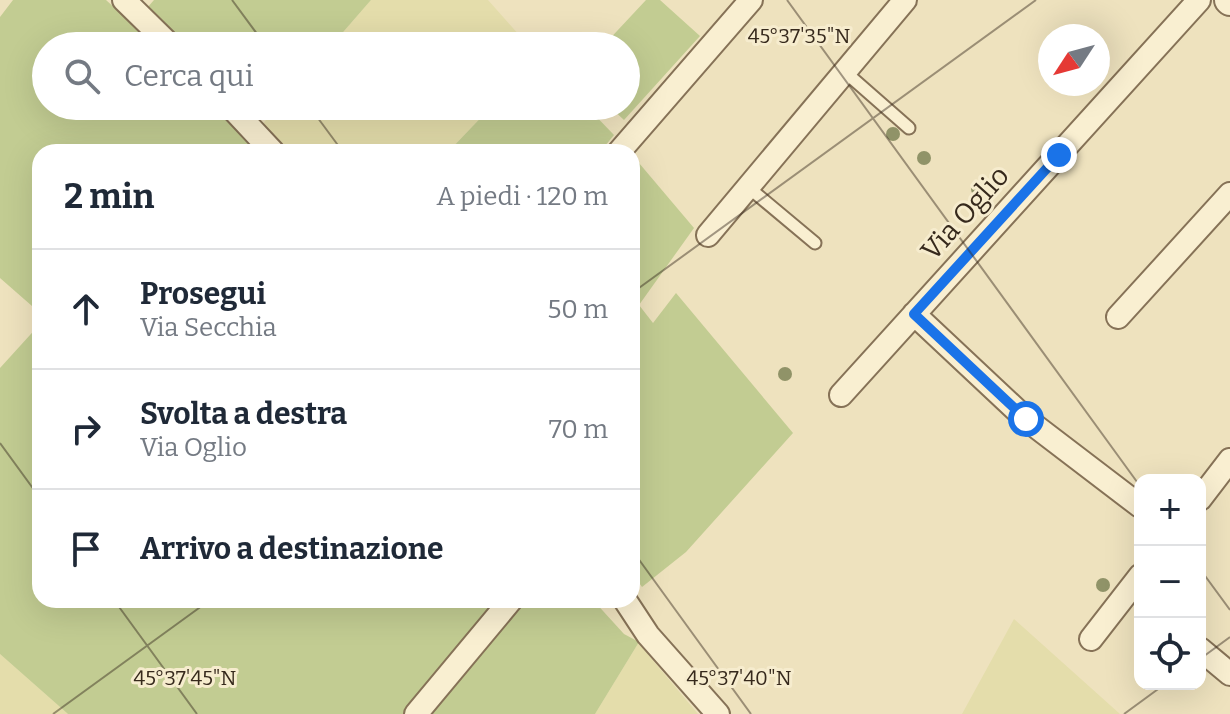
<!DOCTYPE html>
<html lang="it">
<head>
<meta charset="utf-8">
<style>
  body { margin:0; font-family:Bitter,serif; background:#f6f6f7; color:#1f2937 }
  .controls { position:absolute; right:24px; bottom:24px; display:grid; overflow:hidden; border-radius:16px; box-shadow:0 8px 32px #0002 }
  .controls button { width:72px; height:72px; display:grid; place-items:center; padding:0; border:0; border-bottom:2px solid #e0e1e3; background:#fff; color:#1f2937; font:40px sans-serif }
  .compass { position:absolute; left:1038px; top:24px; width:72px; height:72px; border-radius:50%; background:#fff; box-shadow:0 8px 32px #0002; rotate:234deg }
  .stop { position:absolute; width:24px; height:24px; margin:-18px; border:6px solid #1a73e8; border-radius:50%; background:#fff }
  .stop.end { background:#1a73e8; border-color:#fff; box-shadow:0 2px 8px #0008 }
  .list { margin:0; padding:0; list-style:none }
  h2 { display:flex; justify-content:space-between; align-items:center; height:104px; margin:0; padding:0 32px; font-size:34px }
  h2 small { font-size:26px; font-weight:400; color:#747a83 }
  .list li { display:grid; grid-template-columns:52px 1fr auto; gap:24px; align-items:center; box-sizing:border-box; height:120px; padding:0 32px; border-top:2px solid #e0e1e3 }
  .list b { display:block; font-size:30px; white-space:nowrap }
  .list p { margin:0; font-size:26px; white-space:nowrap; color:#747a83 }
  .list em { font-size:26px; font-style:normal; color:#747a83 }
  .icon { flex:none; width:44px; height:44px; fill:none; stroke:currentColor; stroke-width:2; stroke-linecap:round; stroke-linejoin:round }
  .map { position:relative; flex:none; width:1230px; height:714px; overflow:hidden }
  .search { position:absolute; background:#fff; box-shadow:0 8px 32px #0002; left:32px; top:32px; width:608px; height:88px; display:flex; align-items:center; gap:20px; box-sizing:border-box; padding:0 28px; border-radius:44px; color:#747a83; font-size:30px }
  .panel { position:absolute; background:#fff; box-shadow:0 8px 32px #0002; left:32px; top:144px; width:608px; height:464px; border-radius:24px }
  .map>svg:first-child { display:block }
  .farmland { fill:#e4ddab }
  .green { fill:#c2cc92 }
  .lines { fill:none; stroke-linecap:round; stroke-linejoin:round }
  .service-casing { stroke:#867257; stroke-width:15 }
  .minor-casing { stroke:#867257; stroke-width:26 }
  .tertiary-casing { stroke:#867257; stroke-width:32 }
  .service { stroke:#f9efd1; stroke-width:11 }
  .minor { stroke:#f9efd1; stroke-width:22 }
  .tertiary { stroke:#f9efd1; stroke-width:28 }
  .tree { fill:#909368 }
  .route { stroke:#1a73e8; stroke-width:10 }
  .ticks { fill:none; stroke:#36291c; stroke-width:2; stroke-opacity:0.45 }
  .labels { text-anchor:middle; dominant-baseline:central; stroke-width:6; stroke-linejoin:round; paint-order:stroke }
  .street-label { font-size:28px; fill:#36291c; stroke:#f6ecce }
  .ticks-label { font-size:20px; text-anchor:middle; fill:#36291c; stroke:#f6ecce; stroke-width:6; stroke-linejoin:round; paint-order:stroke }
</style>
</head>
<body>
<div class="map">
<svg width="1230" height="714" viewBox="0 0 1230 714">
  <rect width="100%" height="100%" fill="#eee2be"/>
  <path class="farmland" d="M371,0H488L529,46H331Z
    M278,106H492L448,152H284L261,126Z
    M1014,619L1062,662L1120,714H962Z
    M639,642L650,657L698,714H595Z
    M0,654L68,714H0Z"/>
  <path class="green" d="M13,0H106L156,46H46V106H219L264,152H40V313L0,278V17Z
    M154,0H371L331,46H183L147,8Z
    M646,0H660L700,36L624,120L609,106H626V46H603Z
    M492,106H586L614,135L600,152H448Z
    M639,163L694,228L639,305L653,323L676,293L793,433L686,552L642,587L632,573V171Z
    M40,324V600H593L624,634L639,642L595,714H68L0,654V368Z"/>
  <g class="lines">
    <defs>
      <path id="service" d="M844,71L909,128
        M748,187L815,243"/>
      <path id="minor" d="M124,0L171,46
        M230,106L273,152
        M619,152L751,0
        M708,235L905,0
        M914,314L1026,419L1140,506
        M1118,317L1230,194
        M841,395L1199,0
        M1200,499L1230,460
        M625,600L648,635L718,714
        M1091,639L1140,576
        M1200,649L1230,674
        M416,714L511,600"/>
      <path id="tertiary" d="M1229,0L1230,1"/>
    </defs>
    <use href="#service" class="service-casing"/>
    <use href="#minor" class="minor-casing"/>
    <use href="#tertiary" class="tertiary-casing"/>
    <use href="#service" class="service"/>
    <use href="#minor" class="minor"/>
    <use href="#tertiary" class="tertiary"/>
  </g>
  <g class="tree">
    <circle cx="893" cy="134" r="7"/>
    <circle cx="924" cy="158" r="7"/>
    <circle cx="978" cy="189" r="7"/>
    <circle cx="785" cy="374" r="7"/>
    <circle cx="1103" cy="585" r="7"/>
  </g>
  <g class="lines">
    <path class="route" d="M1026,419L914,314L1059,155"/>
  </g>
  <path class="ticks" d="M232,0L266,46M787,0L1140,486M309,106L343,152M632,293L1036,0M0,443L40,498M632,550L751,714M1200,569L1230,610M114,600L197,714M1200,659L1230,637M53,714L210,600M1124,714L1165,684"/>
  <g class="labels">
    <g class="street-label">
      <text transform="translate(965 213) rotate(-48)">Via Oglio</text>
    </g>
  </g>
  <g class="ticks-label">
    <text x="799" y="43">45°37'35"N</text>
    <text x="185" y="685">45°37'45"N</text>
    <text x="739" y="685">45°37'40"N</text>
  </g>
</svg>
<div class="controls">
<button>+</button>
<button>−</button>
<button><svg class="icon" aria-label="locate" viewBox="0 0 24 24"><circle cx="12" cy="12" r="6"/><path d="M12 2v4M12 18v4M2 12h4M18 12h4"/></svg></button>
</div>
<svg class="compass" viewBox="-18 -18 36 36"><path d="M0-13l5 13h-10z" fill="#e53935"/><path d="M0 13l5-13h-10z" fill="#747a83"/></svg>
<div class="stop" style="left:1026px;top:419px"></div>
<div class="stop end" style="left:1059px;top:155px"></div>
<div class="search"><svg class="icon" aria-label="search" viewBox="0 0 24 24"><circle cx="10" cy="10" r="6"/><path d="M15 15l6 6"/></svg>Cerca qui</div>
<section class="panel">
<h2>2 min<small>A piedi · 120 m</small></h2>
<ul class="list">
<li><svg class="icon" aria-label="ahead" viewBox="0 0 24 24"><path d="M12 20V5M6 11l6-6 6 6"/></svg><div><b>Prosegui</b><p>Via Secchia</p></div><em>50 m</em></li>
<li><svg class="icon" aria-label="right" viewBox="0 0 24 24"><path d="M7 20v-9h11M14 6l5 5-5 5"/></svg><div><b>Svolta a destra</b><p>Via Oglio</p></div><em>70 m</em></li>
<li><svg class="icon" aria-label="arrive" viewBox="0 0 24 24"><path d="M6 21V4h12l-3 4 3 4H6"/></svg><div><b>Arrivo a destinazione</b></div></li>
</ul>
</section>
</div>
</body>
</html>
